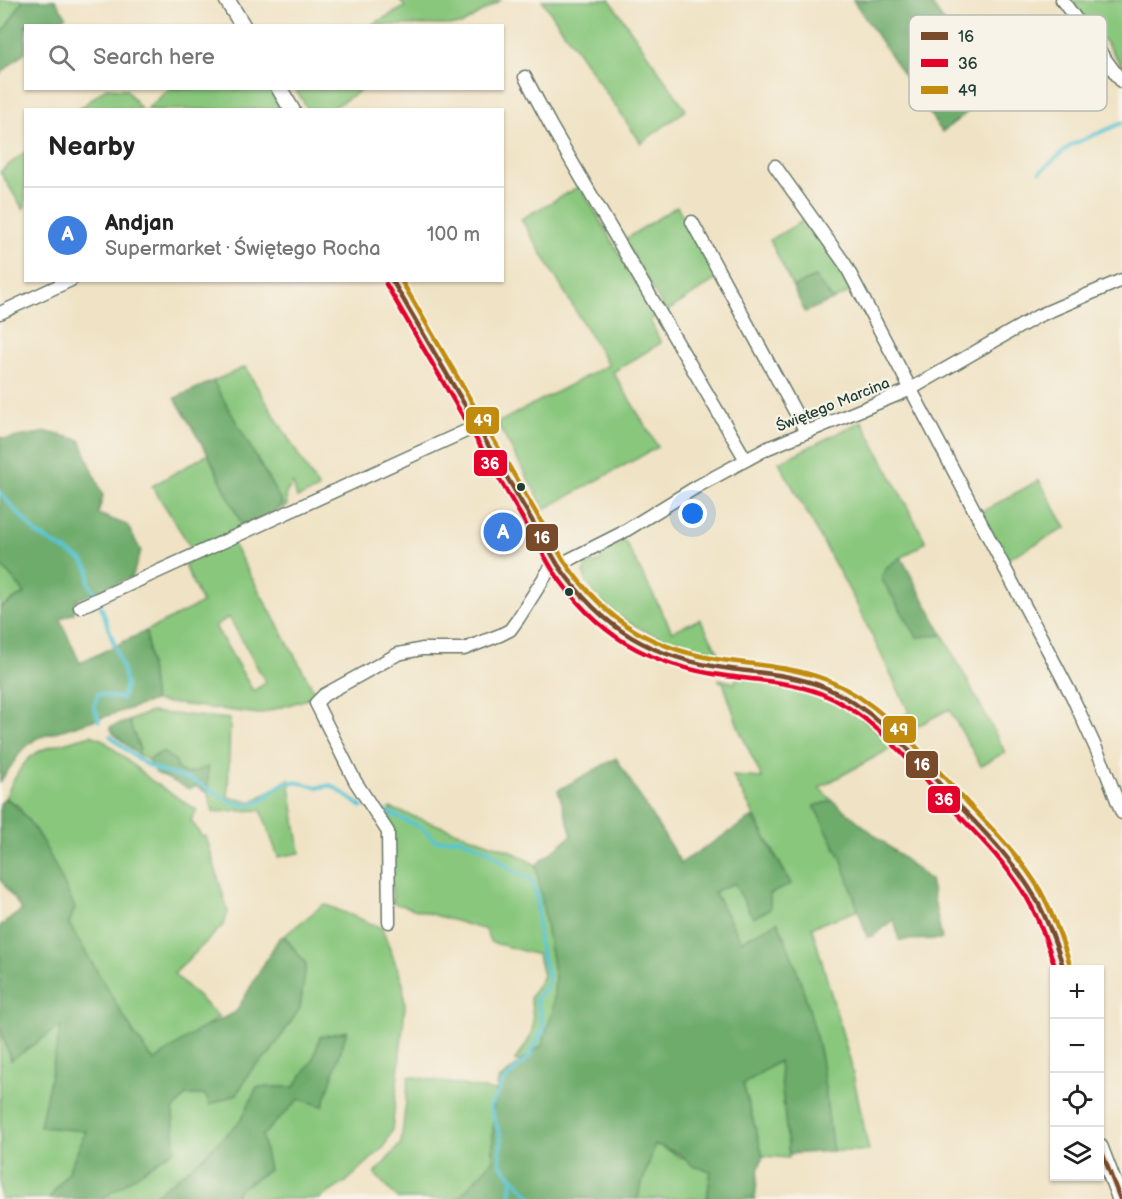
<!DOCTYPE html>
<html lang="en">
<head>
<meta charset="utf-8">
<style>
  body { margin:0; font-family:"Balsamiq Sans",sans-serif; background:#f6f6f6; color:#222 }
  .controls { position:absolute; right:18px; bottom:18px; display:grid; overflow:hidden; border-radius:0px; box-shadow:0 2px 4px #0004 }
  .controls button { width:54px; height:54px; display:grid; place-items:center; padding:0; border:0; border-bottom:2px solid #e0e0e0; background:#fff; color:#222; font:30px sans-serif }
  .you { position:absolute; left:693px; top:514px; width:21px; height:21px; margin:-15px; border:4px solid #fff; border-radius:50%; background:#1a73e8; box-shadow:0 0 0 9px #1a73e833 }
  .badge { display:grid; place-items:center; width:39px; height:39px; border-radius:50%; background:#db2777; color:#fff; font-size:20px; font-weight:700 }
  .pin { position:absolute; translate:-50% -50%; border:3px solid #fff; box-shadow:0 2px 6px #0006 }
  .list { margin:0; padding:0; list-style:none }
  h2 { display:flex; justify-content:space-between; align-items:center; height:78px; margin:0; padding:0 24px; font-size:26px }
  h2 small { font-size:20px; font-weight:400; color:#767676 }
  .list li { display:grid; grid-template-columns:39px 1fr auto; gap:18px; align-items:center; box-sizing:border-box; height:96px; padding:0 24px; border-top:2px solid #e0e0e0 }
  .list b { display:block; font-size:22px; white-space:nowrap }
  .list p { margin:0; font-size:20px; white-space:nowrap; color:#767676 }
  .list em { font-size:20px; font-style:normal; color:#767676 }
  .icon { flex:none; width:33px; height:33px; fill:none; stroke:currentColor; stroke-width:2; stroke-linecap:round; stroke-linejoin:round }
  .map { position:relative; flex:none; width:1122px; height:1199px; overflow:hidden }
  .search { position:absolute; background:#fff; box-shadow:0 2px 4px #0004; left:24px; top:24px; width:480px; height:66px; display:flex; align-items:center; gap:15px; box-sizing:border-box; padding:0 21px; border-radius:0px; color:#767676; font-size:22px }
  .panel { position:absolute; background:#fff; box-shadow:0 2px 4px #0004; left:24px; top:108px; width:480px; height:174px; border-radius:0px }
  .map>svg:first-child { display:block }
  .green { fill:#89c77d; stroke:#548258; stroke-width:1.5; fill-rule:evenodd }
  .forest { fill:#6eac6c; stroke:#467450; stroke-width:1.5 }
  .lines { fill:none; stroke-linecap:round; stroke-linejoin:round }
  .stream { stroke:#59c4d3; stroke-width:4 }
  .minor-casing { stroke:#687767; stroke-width:15 }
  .tertiary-casing { stroke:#687767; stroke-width:18 }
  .minor { stroke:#fff; stroke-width:12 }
  .tertiary { stroke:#fff; stroke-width:15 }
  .bus-1-casing { stroke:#f7f3e8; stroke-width:9 }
  .bus-2-casing { stroke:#f7f3e8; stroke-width:9 }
  .bus-3-casing { stroke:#f7f3e8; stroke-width:9 }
  .bus-1 { stroke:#7a4b2a; stroke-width:4.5 }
  .bus-2 { stroke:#e4002b; stroke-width:4.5 }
  .bus-3 { stroke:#c18c0d; stroke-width:4.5 }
  .bus-dot { fill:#1f3d34; stroke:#f7f3e8; stroke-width:2 }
  .labels { text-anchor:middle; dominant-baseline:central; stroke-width:4.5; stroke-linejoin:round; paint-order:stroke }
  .street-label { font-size:15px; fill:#1f3d34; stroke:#f7f3e8 }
  .key { fill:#f7f3e8; stroke:#b6bcb2; stroke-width:1.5 }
  .key-label { font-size:16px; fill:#1f3d34 }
  .line-badge { stroke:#f7f3e8; stroke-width:2 }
  .badge-label { font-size:16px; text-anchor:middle; font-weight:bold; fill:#fff }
</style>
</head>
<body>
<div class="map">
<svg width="1122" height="1199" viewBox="0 0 1122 1199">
  <rect width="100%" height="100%" fill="#f7f3e8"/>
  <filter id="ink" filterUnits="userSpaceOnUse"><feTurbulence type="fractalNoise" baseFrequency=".0167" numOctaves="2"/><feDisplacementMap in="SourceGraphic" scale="12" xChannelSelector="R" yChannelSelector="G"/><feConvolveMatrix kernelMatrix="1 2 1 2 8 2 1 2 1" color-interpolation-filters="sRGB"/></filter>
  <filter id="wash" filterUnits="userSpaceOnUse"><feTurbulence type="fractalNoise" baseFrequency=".008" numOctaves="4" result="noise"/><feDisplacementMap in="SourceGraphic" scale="24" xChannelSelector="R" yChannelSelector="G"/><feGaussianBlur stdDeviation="1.35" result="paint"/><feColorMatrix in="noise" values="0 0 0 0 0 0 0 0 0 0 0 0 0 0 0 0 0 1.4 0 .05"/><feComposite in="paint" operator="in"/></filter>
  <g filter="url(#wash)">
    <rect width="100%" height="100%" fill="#f0e3c5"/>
    <path class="green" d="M0,0H23L0,37Z
      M400,0H501L461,25H371L405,7Z
      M542,0H610L686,110L641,143Z
      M1122,0V66L1107,44L1066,1Z
      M106,88L126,89L141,109H79Z
      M170,88L269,89L280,109L146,110Z
      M295,89H363L331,109H308Z
      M25,152V206L23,209L0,172Z
      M580,186L656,317L650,320L661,343L613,372L658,447L545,509L497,423L608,365L521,219Z
      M677,206L718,278L666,312L624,240Z
      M809,217L853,291L833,300L814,277L793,287L770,240Z
      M245,367L319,489L297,498L293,483L286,493L287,506L277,510L282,503L213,381Z
      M862,421L926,542L887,567L917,637L943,635L1005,752L981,766L949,709L908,731L900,718L909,712L854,599L779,462Z
      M208,454L243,527L197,549L190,546L152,486Z
      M1039,480L1066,528L1003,561L978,514Z
      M625,541L672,631L700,619L721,657C675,644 601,624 583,572L591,560L593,564L602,560L599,554Z
      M232,542L317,696L259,714L154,701L146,631L202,603L184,564ZM229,617L266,683L253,691L215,626Z
      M0,564L25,593L0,608Z
      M737,676C810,684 840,698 895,746L819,788L833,801L814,806L842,860L859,910L812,927L850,1060L869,1151H833C828,1121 826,1090 821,1059C812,1013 797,966 778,923L741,941L714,891L734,883L770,894L791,884L733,776L762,778L739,729L723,682L719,681V679L735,683Z
      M150,712L230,719L228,797L252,802L289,779L300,853L278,857L261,810L213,812L208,793V768L187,774L176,769L162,752L148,760L137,754L140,750L129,721Z
      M91,735L103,740L152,781L197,810L191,820L202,837L206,836L228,912L224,924L174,974L219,1017L154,1061L136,1037L68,924L19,806L5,798C28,744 40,751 91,735Z
      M390,808L511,851L536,865L555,978L553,1011L542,1045L520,1062L515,1060C534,1037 536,1027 530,998L543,976L538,955L490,942L486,930L393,903L386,819L389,818Z
      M324,904L382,928L403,983L405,1007L392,1131L384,1147L346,1182L319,1199H235L238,1190L269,1170L261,1136L299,1099L323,1105L320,1037L313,1060L294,1087H257L242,1120L202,1158L150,1199H102L174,1149L173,1110L186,1095L237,1094L251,1070L270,1053L300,1008L306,964L284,936Z
      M62,1025L40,1126L86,1131L68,1172L50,1198L0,1199V1027L11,1060Z
      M779,1061L789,1158L763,1156L743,1084Z
      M409,1076L496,1091L493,1110V1160L458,1199H398L375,1174L401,1143Z
      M655,1144C675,1152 690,1165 711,1171L707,1199H637Z"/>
    <path class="forest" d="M23,0H55L66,16L56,25L26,26L25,52L0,74V37Z
      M853,0H929L992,93L942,132Z
      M815,277L833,300L805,312L793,287Z
      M213,381L282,503L277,510L243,527L208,454L175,398Z
      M47,432L80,440L103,496L98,514L127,525L141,551L132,577L76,600L74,613L60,619L80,663L146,631L154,701L37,738L22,750L0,782V608L25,593L0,564V437L6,439Z
      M901,557L943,635L917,637L881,578L887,567Z
      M129,721L140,750L137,754L113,733L110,727Z
      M162,752L176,761L177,769L187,774L208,767V793L196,786L189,789L156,773L148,760Z
      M616,758L681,863L753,817L791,884L770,894V909L753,918L734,883L714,892L741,941L778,922C797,966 812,1012 821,1059C826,1090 828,1121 833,1151L789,1154L779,1061L743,1084L763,1156L758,1171L755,1199H707L711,1171L693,1166L680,1154L655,1144L637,1199H458L493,1160V1110L498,1081L542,1045L553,1011L555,978L536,865L572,835L558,790Z
      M5,798C35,815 60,876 75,908L69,924L136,1037L154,1061L197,1031L236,1012L279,938L284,936L306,964L300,1008L270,1053L251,1070L237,1094L210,1105L205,1095H186L173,1110L175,1149L102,1199H49L68,1172L86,1131L40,1127L61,1026L11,1060L0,1027V926L22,910L0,879V804Z
      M833,801L930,880L942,939L899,940L894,919L873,936L867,937L842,860L814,806Z
      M347,1031L323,1106L299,1099L262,1136L269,1170L238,1190L235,1199H150L202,1158L241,1120L257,1087H294L313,1060L320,1037Z"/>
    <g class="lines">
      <path class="stream" d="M1040,172L1071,145L1122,123
        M0,493L37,534L82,560L89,570V583L96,595
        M99,721L94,706L98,694L122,699L126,685L122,667L101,606
        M110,736C126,749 142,765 163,772C174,776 187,777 198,783C214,791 229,804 247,805C264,806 274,783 291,782C307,782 313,791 331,785L362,807
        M385,811L422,828L436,841L459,838L489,851L513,871L531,879L537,894L539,943L548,977L546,987L536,999L544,1028L529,1057L504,1081L490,1107L501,1138L500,1164L533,1199
        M510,1199L512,1179"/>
    </g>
  </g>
  <g filter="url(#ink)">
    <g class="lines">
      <defs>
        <path id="minor" d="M1062,0L1122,82
          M525,77L551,126L746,460
          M775,166L845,264L1072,696L1103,764L1122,813
          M692,222L806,432
          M0,313L71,280
          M80,607L477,426
          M389,922L388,832L355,781L316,703L324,695L398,654L422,649H464L500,635L510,630L518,619L549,570L620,534L698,486L768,448L909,390L1038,316L1122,280"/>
        <path id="tertiary" d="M227,0L243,26
          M279,88L292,110
          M392,280L558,565C590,616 635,651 695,663C738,672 782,671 824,687C879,709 918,761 957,803C982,829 1009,855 1028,886C1045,912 1055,940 1064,970
          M1100,1147L1120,1199"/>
      </defs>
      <use href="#minor" class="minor-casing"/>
      <use href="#tertiary" class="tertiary-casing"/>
      <use href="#minor" class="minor"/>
      <use href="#tertiary" class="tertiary"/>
      <defs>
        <path id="bus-1" d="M392,280L558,565C603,630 653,659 731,669C762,673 795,675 824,687C880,710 917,760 957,803C984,832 1012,859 1033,894C1047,917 1056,943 1064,970
          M1100,1147L1120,1199"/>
        <path id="bus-2" d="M386,284L552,569C596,635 647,665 726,676C758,680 790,682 820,693C875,714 912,766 952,808C979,837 1007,864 1027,898C1040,921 1048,945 1056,970"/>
        <path id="bus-3" d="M401,280L564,561C607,623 654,651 729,661C761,665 796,668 827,680C884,703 922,754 963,798C991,828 1020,856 1041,892C1054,916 1063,942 1071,968"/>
      </defs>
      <use href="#bus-1" class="bus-1-casing"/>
      <use href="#bus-2" class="bus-2-casing"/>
      <use href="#bus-3" class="bus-3-casing"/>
      <use href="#bus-1" class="bus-1"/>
      <use href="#bus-2" class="bus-2"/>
      <use href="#bus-3" class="bus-3"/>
    </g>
  </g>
  <g class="bus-dot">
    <circle cx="521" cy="487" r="5"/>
    <circle cx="569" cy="592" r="5"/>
  </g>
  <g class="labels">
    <g class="street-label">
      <text transform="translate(833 405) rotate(-22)">Świętego Marcina</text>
    </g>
  </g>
  <rect x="909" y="15" width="198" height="96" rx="9" class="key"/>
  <rect x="921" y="32" width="27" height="8" fill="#7a4b2a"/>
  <rect x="921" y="59" width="27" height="8" fill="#e4002b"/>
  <rect x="921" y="86" width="27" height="8" fill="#c18c0d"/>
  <g class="key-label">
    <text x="958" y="42">16</text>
    <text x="958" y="69">36</text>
    <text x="958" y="96">49</text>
  </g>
  <g class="line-badge">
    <rect x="465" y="406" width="35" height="29" rx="6" fill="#c18c0d"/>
    <rect x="473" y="449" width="35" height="28" rx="6" fill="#e4002b"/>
    <rect x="525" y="523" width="34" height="29" rx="6" fill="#7a4b2a"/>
    <rect x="882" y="715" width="35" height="29" rx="6" fill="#c18c0d"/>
    <rect x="905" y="750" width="34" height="29" rx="6" fill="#7a4b2a"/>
    <rect x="927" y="785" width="34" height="29" rx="6" fill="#e4002b"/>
  </g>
  <g class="badge-label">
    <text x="483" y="426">49</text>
    <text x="490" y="469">36</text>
    <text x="542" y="543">16</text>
    <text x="899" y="735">49</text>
    <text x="922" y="770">16</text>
    <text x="944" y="805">36</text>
  </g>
</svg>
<div class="controls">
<button>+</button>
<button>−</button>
<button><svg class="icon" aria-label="locate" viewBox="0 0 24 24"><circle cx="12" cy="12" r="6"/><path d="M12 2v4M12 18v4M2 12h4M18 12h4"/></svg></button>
<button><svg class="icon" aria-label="layers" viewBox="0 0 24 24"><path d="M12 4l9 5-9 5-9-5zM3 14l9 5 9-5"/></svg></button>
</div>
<div class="you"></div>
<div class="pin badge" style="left:503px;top:532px;background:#3f7fe0">A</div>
<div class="search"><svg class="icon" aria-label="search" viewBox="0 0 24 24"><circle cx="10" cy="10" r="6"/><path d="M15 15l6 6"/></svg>Search here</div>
<section class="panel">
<h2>Nearby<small></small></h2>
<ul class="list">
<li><span class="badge" style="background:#3f7fe0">A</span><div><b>Andjan</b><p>Supermarket · Świętego Rocha</p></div><em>100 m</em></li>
</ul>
</section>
</div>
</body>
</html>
